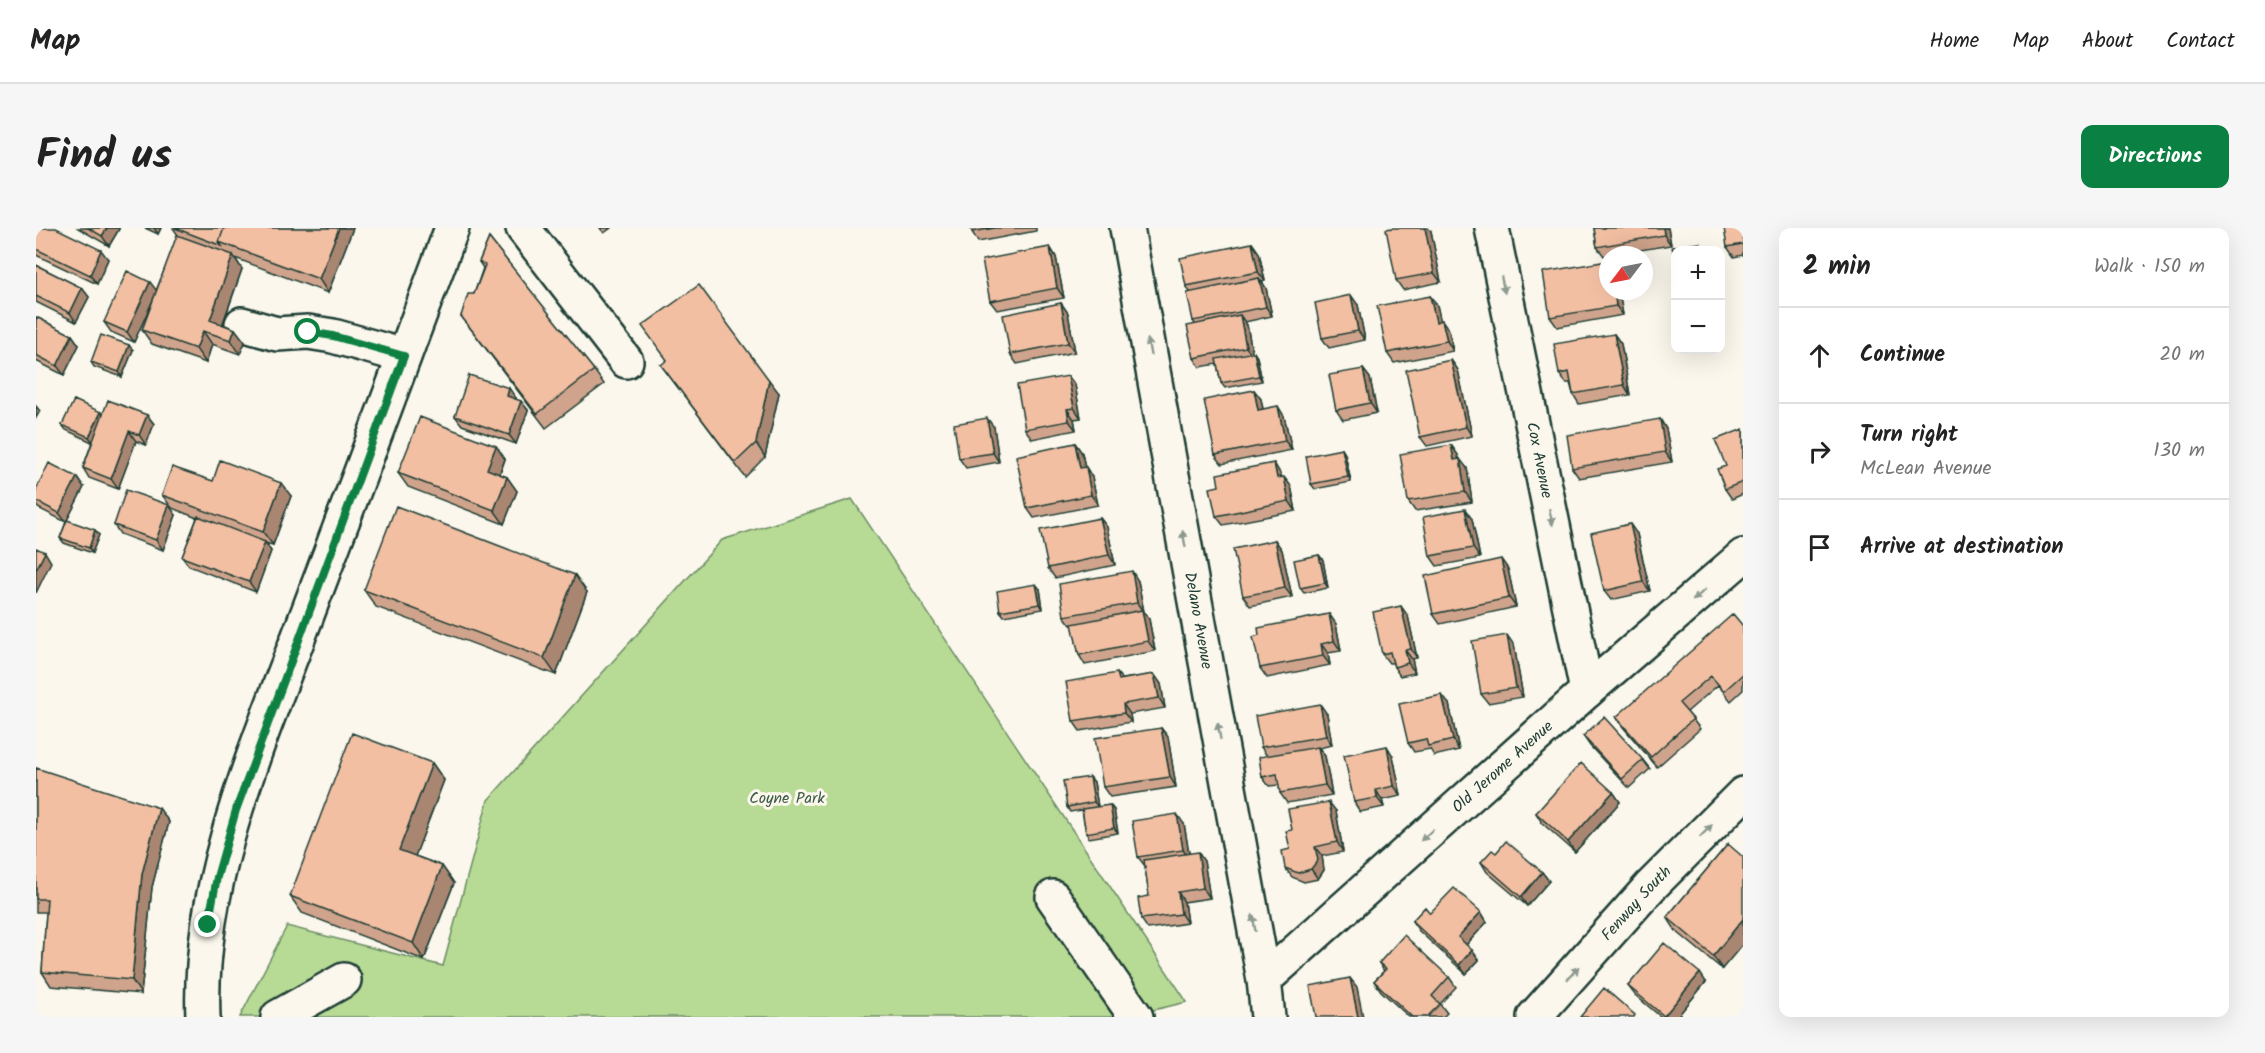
<!DOCTYPE html>
<html lang="en">
<head>
<meta charset="utf-8">
<style>
  body { margin:0; font-family:Kalam,sans-serif; background:#f6f6f6; color:#222 }
  .controls { position:absolute; right:18px; top:18px; display:grid; overflow:hidden; border-radius:12px; box-shadow:0 6px 24px #0002 }
  .controls button { width:54px; height:54px; display:grid; place-items:center; padding:0; border:0; border-bottom:2px solid #e0e0e0; background:#fff; color:#222; font:30px sans-serif }
  .compass { position:absolute; left:1563px; top:18px; width:54px; height:54px; border-radius:50%; background:#fff; box-shadow:0 6px 24px #0002; rotate:238deg }
  .stop { position:absolute; width:18px; height:18px; margin:-14px; border:4px solid #0b8043; border-radius:50%; background:#fff }
  .stop.end { background:#0b8043; border-color:#fff; box-shadow:0 2px 6px #0008 }
  .list { margin:0; padding:0; list-style:none }
  h2 { display:flex; justify-content:space-between; align-items:center; height:78px; margin:0; padding:0 24px; font-size:26px }
  h2 small { font-size:20px; font-weight:400; color:#767676 }
  .list li { display:grid; grid-template-columns:39px 1fr auto; gap:18px; align-items:center; box-sizing:border-box; height:96px; padding:0 24px; border-top:2px solid #e0e0e0 }
  .list b { display:block; font-size:22px; white-space:nowrap }
  .list p { margin:0; font-size:20px; white-space:nowrap; color:#767676 }
  .list em { font-size:20px; font-style:normal; color:#767676 }
  .icon { flex:none; width:33px; height:33px; fill:none; stroke:currentColor; stroke-width:2; stroke-linecap:round; stroke-linejoin:round }
  .map { position:relative; flex:none; width:1707px; height:789px; overflow:hidden; border-radius:12px }
  header { display:flex; align-items:center; gap:36px; box-sizing:border-box; height:84px; padding:0 30px; background:#fff; border-bottom:2px solid #e0e0e0 }
  header strong { font-size:28px }
  nav { display:flex; gap:33px; margin-inline-start:auto; font-size:21px }
  .intro { display:flex; align-items:center; justify-content:space-between; box-sizing:border-box; height:144px; padding:0 36px }
  h1 { margin:0; font-size:42px }
  .button { padding:15px 27px; border-radius:12px; background:#0b8043; color:#fff; font-size:21px; font-weight:700 }
  main { display:flex; gap:36px; padding:0 36px }
  aside { flex:1; background:#fff; border-radius:12px; box-shadow:0 6px 24px #0002 }
  .map>svg:first-child { display:block }
  .green { fill:#b7da95; stroke:#6b8c64; stroke-width:1.5 }
  .lines { fill:none; stroke-linecap:round; stroke-linejoin:round }
  .minor-casing { stroke:#1f3d34; stroke-width:38 }
  .minor { stroke:#fbf7ec; stroke-width:33 }
  .wall { fill:#d0a48c; stroke:#1f3d34; stroke-width:1.5 }
  .shaded-wall { fill:#a98672; stroke:#1f3d34; stroke-width:1.5 }
  .building { fill:#f2bfa3; stroke:#1f3d34; stroke-width:1.5 }
  .oneway { fill:#8d9a90 }
  .route { stroke:#0b8043; stroke-width:8 }
  .labels { text-anchor:middle; dominant-baseline:central; stroke-width:6; stroke-linejoin:round; paint-order:stroke }
  .street-label { font-size:16px; fill:#1f3d34; stroke:#fbf7ec }
  .park-label { font-size:16px; fill:#3d5c47; stroke:#fbf7ec }
</style>
</head>
<body>
<header>
<strong>Map</strong>
<nav><a>Home</a><a>Map</a><a>About</a><a>Contact</a></nav>
</header>
<div class="intro"><h1>Find us</h1><a class="button">Directions</a></div>
<main>
<div class="map">
<svg width="1707" height="789" viewBox="0 0 1707 789">
  <rect width="100%" height="100%" fill="#fbf7ec"/>
  <filter id="ink" filterUnits="userSpaceOnUse"><feTurbulence type="fractalNoise" baseFrequency=".0167" numOctaves="2"/><feDisplacementMap in="SourceGraphic" scale="12" xChannelSelector="R" yChannelSelector="G"/><feConvolveMatrix kernelMatrix="1 2 1 2 8 2 1 2 1" color-interpolation-filters="sRGB"/></filter>
  <g filter="url(#ink)">
    <path class="green" d="M816,271L1151,774L1088,789H204L251,698L407,738L452,572L686,312Z"/>
    <g class="lines">
      <defs>
        <g id="minor">
          <path d="M487,0L590,133"/>
          <path id="s1" d="M1091,0L1228,752L1232,789"/>
          <path id="s2" d="M1456,0L1551,463"/>
          <path d="M206,96L241,106L272,104L297,108L368,128"/>
          <path d="M1017,669L1100,789"/>
          <path id="s3" d="M1228,752L1551,463L1707,328"/>
          <path d="M167,789C161,650 226,507 274,379C322,253 369,126 416,0"/>
          <path d="M242,789L308,752"/>
          <path id="s4" d="M1498,789L1614,659L1707,566"/>
        </g>
      </defs>
      <use href="#minor" class="minor-casing"/>
      <use href="#minor" class="minor"/>
    </g>
    <path class="wall" d="M0,0L72,31L61,56L0,27Z
      M42,0H83V1L73,18Z
      M109,0H125L122,6Z
      M137,0H317L292,65L199,30L206,41L187,96L199,101L209,114L204,126L176,116L170,135L116,116L106,102L119,66L98,114L75,104L68,94L120,63L142,7Z
      M564,0H575L568,5Z
      M935,0H1000V3L942,14L936,4Z
      M1558,0H1632L1635,17L1568,28L1561,19Z
      M1707,0V27L1698,29L1691,19Z
      M1395,3L1405,54L1367,62L1360,52Z
      M453,10L558,142L568,156L510,200L425,88L438,66L447,40L443,34Z
      M1216,15L1223,25L1229,53L1226,54L1230,60L1236,88L1209,94L1211,97L1216,124L1221,129L1226,153L1189,160L1185,155L1181,136L1164,139L1158,130L1159,96L1157,93L1154,64L1150,58Z
      M1014,19L1020,29L1028,70L961,82L954,73Z
      M0,37L46,60L53,69L40,94L0,74Z
      M1572,63H1583L1587,87L1521,99L1514,89Z
      M1394,68L1401,77L1404,93L1413,102L1417,123L1358,135L1351,125Z
      M1025,75L1032,85L1039,124L981,136L974,126Z
      M1322,77L1329,112L1293,120L1286,110Z
      M0,89L36,107L43,117L28,147L0,133Z
      M1578,106L1585,116L1594,167L1543,176L1537,166L1534,155H1530L1523,146Z
      M97,122L86,149L58,139L55,134Z
      M1415,132L1422,142L1436,208L1391,218L1384,209Z
      M625,137L743,165L729,229L709,249Z
      M1327,141L1334,150L1341,185L1307,192L1300,182Z
      M1032,148L1039,157L1045,190L1038,191L1040,202L996,211L989,201Z
      M1218,162L1225,171L1227,181L1248,188L1256,222L1186,236L1179,227Z
      M480,170V171L492,182L480,216L426,197L419,188Z
      M67,187H111L118,196L110,217L100,213L82,261L53,250L47,240L56,214L30,202L26,197Z
      M1624,191L1630,201L1636,234L1543,250L1536,240Z
      M958,199L963,234L930,240L923,230Z
      M1707,201V266L1696,271L1689,261L1690,238Z
      M1039,215L1046,225L1049,240L1056,249L1062,277L998,290L991,280Z
      M1415,217L1422,227L1423,231L1431,240L1436,274L1379,283L1372,273Z
      M460,218L469,231L464,246L471,249L481,263L468,296L372,259L362,245Z
      M1306,221L1309,226L1315,254L1279,261L1275,256Z
      M1244,245L1246,249L1255,258L1260,283L1187,297L1180,288Z
      M177,253L255,268L237,317L229,315L235,323L220,364L153,338L146,329L161,290L136,280L126,267Z
      M48,259L31,292L63,307L56,325L28,315L24,310L30,294L2,280L0,277V262Z
      M140,287L127,322L84,306L78,297Z
      M1064,290L1071,299L1079,337L1019,350L1012,340Z
      M1436,291L1444,330L1401,338L1394,328Z
      M1601,306L1614,363L1575,372L1568,363Z
      M1239,312L1246,322L1256,369L1214,378L1207,368Z
      M1283,327L1287,332L1292,360L1268,365L1264,360Z
      M1472,341L1480,379L1404,396L1397,386Z
      M1102,353L1108,384L1113,391L1119,423L1049,437L1043,427L1037,397H1035L1028,388Z
      M1004,361L1007,381L968,388L964,383Z
      M328,362L551,364L520,447L340,379Z
      M1293,386L1300,396L1305,423L1292,425L1294,437L1231,450L1224,440Z
      M1372,388L1381,430L1376,431L1379,445L1364,448L1358,439L1357,435H1353L1346,426Z
      M1707,398V462L1695,473L1682,457L1651,484L1664,501L1621,539L1587,499L1580,489Z
      M1478,417L1487,469L1452,475L1445,466Z
      M1081,445L1086,451L1118,446L1125,456L1129,480L1094,486L1095,494L1044,503L1037,493Z
      M1413,476L1423,522L1398,528L1394,521L1378,524L1372,515Z
      M1291,486L1296,517L1283,520L1289,528L1296,567L1251,575L1244,565L1243,557L1233,558L1226,549L1231,528L1225,519Z
      M1125,500L1132,509L1140,559L1074,569L1067,559Z
      M1547,508L1607,532L1614,541L1593,560L1554,518Z
      M1357,528L1365,568L1346,572L1348,579L1324,584L1318,574Z
      M396,535L408,552L379,628L406,638L418,655L388,732L266,685L254,668Z
      M0,540L133,594L116,659L105,766L15,758L6,744L10,684H0Z
      M1054,549L1058,554L1062,579L1074,577L1078,582L1082,605L1053,610L1050,605L1046,582L1034,584L1031,579Z
      M1577,564L1584,574L1539,624L1506,595L1500,585Z
      M1300,583L1307,624L1286,628L1288,642L1282,651L1268,654L1256,649L1249,640L1254,621L1256,602Z
      M1148,596L1153,625L1168,633L1174,670L1148,674L1151,695L1112,701L1105,691L1113,668L1109,638L1102,629Z
      M1692,616L1686,741L1640,703L1631,689Z
      M1460,625L1506,644L1513,653L1491,678L1451,644L1445,634Z
      M1445,684L1451,694L1430,717L1443,732L1430,746L1383,703L1376,693Z
      M1343,735L1413,749L1420,759L1404,776L1411,785L1407,789H1373L1345,763L1338,753L1348,743Z
      M1670,754L1641,789H1625L1599,767L1592,758Z"/>
    <path class="shaded-wall" d="M71,0H83V1L73,18L66,8Z
      M118,0H125L122,6Z
      M303,0H317L292,65L283,51Z
      M1389,0H1392L1395,3L1405,54L1398,45Z
      M1627,0H1632L1635,17L1628,7Z
      M1216,15L1223,25L1229,53L1222,44Z
      M1014,19L1020,29L1028,70L1021,60Z
      M65,22L72,31L61,56L54,47Z
      M197,27L206,41L183,106L174,92Z
      M1223,50L1230,60L1236,88L1230,79Z
      M114,54L121,63L98,114L91,104Z
      M46,60L53,69L40,94L34,85Z
      M1578,63H1583L1587,87L1580,78Z
      M1315,67L1322,77L1329,112L1322,103Z
      M1394,68L1401,77L1407,103L1400,94Z
      M1025,75L1032,85L1039,124L1032,115Z
      M1204,87L1211,97L1217,129L1210,119Z
      M1406,92L1413,102L1417,123L1411,113Z
      M199,101L209,114L204,126L195,112Z
      M167,103L176,116L170,135L160,121Z
      M1578,106L1585,116L1594,167L1588,157Z
      M36,107L43,117L28,147L21,138Z
      M93,117L97,122L86,149L83,144Z
      M1218,124L1221,129L1226,153L1223,148Z
      M1415,132L1422,142L1436,208L1430,199Z
      M1327,141L1334,150L1341,185L1334,175Z
      M1032,148L1039,157L1045,190L1038,180Z
      M733,152L743,165L729,229L720,215Z
      M473,160L480,170L477,177L471,168Z
      M1218,162L1225,171L1229,192L1222,182Z
      M485,173L492,182L480,216L473,207Z
      M0,178L4,183L0,190Z
      M1242,178L1248,188L1256,222L1249,213Z
      M1031,181L1038,191L1040,202L1033,193Z
      M65,184L69,189L57,214L53,209Z
      M111,187L118,196L110,217L103,207Z
      M951,190L958,199L963,234L957,225Z
      M1624,191L1630,201L1636,234L1629,224Z
      M93,203L100,213L82,261L75,251Z
      M1039,215L1046,225L1051,250L1044,240Z
      M1415,217L1422,227L1424,241L1418,232Z
      M460,218L469,231L460,255L451,241Z
      M1306,221L1309,226L1315,254L1312,249Z
      M1424,231L1431,240L1436,274L1429,264Z
      M1238,235L1244,245L1248,260L1241,250Z
      M1050,239L1056,249L1062,277L1055,267Z
      M41,249L48,259L30,294L23,285Z
      M471,249L481,263L468,296L458,282Z
      M1248,249L1255,258L1260,283L1253,273Z
      M245,255L255,268L237,317L227,304Z
      M133,277L140,287L127,322L120,312Z
      M1429,281L1436,291L1444,330L1437,320Z
      M1064,290L1071,299L1079,337L1073,327Z
      M1594,296L1601,306L1614,363L1607,354Z
      M59,302L63,307L56,325L53,320Z
      M1239,312L1246,322L1256,369L1249,360Z
      M229,314L235,323L220,364L213,354Z
      M9,324L15,334L0,365V342Z
      M1283,327L1287,332L1292,360L1289,355Z
      M1465,331L1472,341L1480,379L1473,370Z
      M1096,343L1102,353L1108,384L1113,391L1119,423L1112,413L1106,382L1101,375Z
      M539,347L551,364L520,447L508,430Z
      M1000,356L1004,361L1007,381L1004,376Z
      M1365,378L1372,388L1381,430L1375,421Z
      M1293,386L1300,396L1305,423L1298,413Z
      M1471,407L1478,417L1487,469L1480,460Z
      M1285,416L1292,425L1294,437L1287,428Z
      M1369,422L1376,431L1379,445L1372,435Z
      M1118,446L1125,456L1129,480L1123,470Z
      M1406,467L1413,476L1423,522L1417,512Z
      M1087,476L1094,486L1095,494L1088,485Z
      M1284,476L1291,486L1296,517L1290,508Z
      M1125,500L1132,509L1140,559L1134,549Z
      M1351,518L1357,528L1365,568L1358,558Z
      M1282,519L1289,528L1296,567L1289,557Z
      M396,535L408,552L375,639L363,622Z
      M1054,549L1058,554L1062,579L1058,574Z
      M1340,562L1346,572L1348,579L1341,570Z
      M1577,564L1584,574L1539,624L1532,614Z
      M1293,574L1300,583L1307,624L1301,614Z
      M1074,577L1078,582L1082,605L1078,600Z
      M123,580L133,594L116,659L105,766L96,752L106,646Z
      M1141,586L1148,596L1154,632L1147,622Z
      M1279,619L1286,628L1288,642L1282,651L1275,641Z
      M1162,624L1168,633L1174,670L1167,660Z
      M406,638L418,655L388,732L377,715Z
      M1506,644L1513,653L1491,678L1485,669Z
      M1142,664L1148,674L1151,695L1145,686Z
      M1445,684L1451,694L1429,718L1422,709Z
      M1707,691V716L1686,741L1677,728Z
      M1436,722L1443,732L1430,746L1423,737Z
      M1664,745L1670,754L1641,789H1629L1628,788Z
      M1314,750L1321,759L1327,789H1322Z"/>
    <path class="building" d="M0,0H20L65,22L54,47L0,21Z
      M52,0H71L66,8Z
      M139,0H188L183,14L186,18Z
      M188,0H303L283,51L183,14Z
      M935,0H959L936,4Z
      M1357,0H1389L1398,45L1360,52L1350,1Z
      M1558,0H1627L1628,7L1561,19Z
      M1688,0H1707V16L1691,19Z
      M141,7L197,27L174,92L199,101L195,112L167,103L160,121L106,102Z
      M453,10L558,142L501,186L425,88L432,66H438L449,37L443,34Z
      M1216,15L1222,44L1150,58L1144,30Z
      M1664,15L1666,22H1640V36L1636,19Z
      M1014,19L1021,60L954,73L946,32Z
      M1572,33V63H1578L1580,78L1514,89L1507,44Z
      M0,37L46,60L34,85L0,68Z
      M91,43L114,54L91,104L68,94Z
      M1223,50L1230,79L1157,93L1151,65Z
      M663,57L733,152L720,215L699,235L625,137L631,132L606,98Z
      M1315,67L1322,103L1286,110L1279,75Z
      M1394,68L1400,94L1406,92L1411,113L1351,125L1341,78Z
      M1025,75L1032,115L974,126L967,87Z
      M1204,87L1210,119L1158,130L1151,98Z
      M0,89L36,107L21,138L0,127Z
      M1578,106L1588,157L1537,166L1533,144L1523,146L1518,116Z
      M65,107L93,117L83,144L55,134Z
      M1218,124L1223,148L1185,155L1180,131Z
      M1415,132L1430,199L1384,209L1370,142Z
      M1327,141L1334,175L1300,182L1293,147Z
      M433,147L473,160L471,168L485,173L473,207L419,188Z
      M1032,148L1038,180L1031,181L1033,193L989,201L981,157Z
      M1218,162L1222,182L1242,178L1249,213L1179,227L1168,172Z
      M38,172L65,184L53,209L26,197Z
      M72,172L111,187L103,207L93,203L75,251L47,240Z
      M384,189L460,218L451,241L471,249L458,282L362,245Z
      M951,190L957,225L923,230L918,196Z
      M1624,191L1629,224L1536,240L1531,207Z
      M1707,201V254L1689,261L1681,241L1690,238L1679,212Z
      M1039,215L1044,240L1050,239L1055,267L991,280L980,228Z
      M1415,217L1418,232L1424,231L1429,264L1372,273L1364,226Z
      M1306,221L1312,249L1275,256L1270,228Z
      M184,232L245,255L227,304L126,267L136,239L177,253Z
      M13,235L41,249L23,285L0,273V262Z
      M1238,235L1241,250L1248,249L1253,273L1180,288L1174,260L1183,258L1181,246Z
      M90,262L133,277L120,312L78,297Z
      M360,278L539,347L508,430L328,362Z
      M1429,281L1437,320L1394,328L1387,289Z
      M162,288L229,314L213,354L146,329Z
      M1064,290L1073,327L1012,340L1004,302Z
      M31,292L59,302L53,320L24,310Z
      M1594,296L1607,354L1568,363L1555,305Z
      M1239,312L1249,360L1207,368L1197,321Z
      M0,320L9,324L0,342Z
      M1283,327L1289,355L1264,360L1258,332Z
      M1465,331L1473,370L1397,386L1389,348Z
      M1096,343L1101,375L1028,388L1023,356Z
      M1000,356L1004,376L964,383L961,363Z
      M1365,378L1375,421L1369,422L1372,435L1358,439L1354,424L1346,426L1337,384Z
      M1106,382L1112,413L1043,427L1036,396Z
      M1293,386L1298,413L1285,416L1287,428L1224,440L1217,409L1223,407L1222,400Z
      M1697,386L1707,398V446L1688,463L1675,448L1643,475L1657,491L1615,529L1580,489Z
      M1471,407L1480,460L1445,466L1436,413Z
      M1081,445L1083,452L1118,446L1123,470L1087,476L1088,485L1037,493L1030,454Z
      M1406,467L1417,512L1392,518L1390,511L1372,515L1363,476Z
      M1284,476L1290,508L1225,519L1219,488Z
      M1568,489L1607,532L1586,551L1547,508Z
      M1125,500L1134,549L1067,559L1059,510Z
      M316,505L396,535L363,622L406,638L377,715L254,668Z
      M1351,518L1358,558L1340,562L1341,570L1318,574L1308,527Z
      M1282,519L1289,557L1244,565L1241,546L1226,549L1223,529Z
      M1545,535L1577,564L1532,614L1500,585Z
      M0,540L123,580L106,646L96,752L6,744L11,671H0Z
      M1054,549L1058,574L1031,579L1027,553Z
      M1293,574L1301,614L1279,619L1282,632L1275,641L1262,645L1249,640L1246,623L1254,621L1250,603L1256,602L1252,581Z
      M1074,577L1078,600L1050,605L1046,581Z
      M1141,586L1147,622L1102,629L1096,593Z
      M1470,613L1506,644L1485,669L1445,634L1456,622L1460,625Z
      M1692,616L1707,629V691L1677,728L1631,689Z
      M1162,624L1167,660L1142,664L1145,686L1105,691L1102,670L1113,668L1108,632Z
      M1418,660L1445,684L1422,709L1436,722L1423,737L1376,693L1389,679L1394,685Z
      M1368,707L1413,749L1396,768L1404,776L1391,789H1376L1338,753L1350,741L1343,735Z
      M1628,715L1664,745L1628,788L1592,758Z
      M1314,750L1322,789H1280L1274,758Z
      M1568,760L1599,787L1598,789H1544Z"/>
    <defs><path id="oneway-solid" d="M-6-.8H1V-3.2L6.5 0L1 3.2V.8H-6Z" transform="scale(1.5)"/></defs>
    <g class="oneway">
      <use href="#oneway-solid" transform="translate(1467 57) rotate(78)"/>
      <use href="#oneway-solid" transform="translate(1113 119) rotate(-100)"/>
      <use href="#oneway-solid" transform="translate(1515 289) rotate(78)"/>
      <use href="#oneway-solid" transform="translate(1148 311) rotate(-100)"/>
      <use href="#oneway-solid" transform="translate(1663 367) rotate(139)"/>
      <use href="#oneway-solid" transform="translate(1183 503) rotate(-100)"/>
      <use href="#oneway-solid" transform="translate(1670 603) rotate(-45)"/>
      <use href="#oneway-solid" transform="translate(1391 607) rotate(138)"/>
      <use href="#oneway-solid" transform="translate(1218 695) rotate(-100)"/>
      <use href="#oneway-solid" transform="translate(1537 745) rotate(-48)"/>
    </g>
  </g>
  <g class="lines" filter="url(#ink)">
    <path class="route" d="M172,697L181,649L200,582L368,128L297,108L272,104"/>
  </g>
  <g class="labels">
    <g class="street-label">
      <text stroke="none"><textPath href="#s2" startOffset="237">Cox Avenue</textPath></text>
      <text stroke="none"><textPath href="#s1" startOffset="399">Delano Avenue</textPath></text>
      <text stroke="none"><textPath href="#s3" startOffset="320">Old Jerome Avenue</textPath></text>
      <text stroke="none"><textPath href="#s4" startOffset="153">Fenway South</textPath></text>
    </g>
    <g class="park-label">
      <text x="751" y="570">Coyne Park</text>
    </g>
  </g>
</svg>
<div class="controls">
<button>+</button>
<button>−</button>
</div>
<svg class="compass" viewBox="-18 -18 36 36"><path d="M0-13l5 13h-10z" fill="#e53935"/><path d="M0 13l5-13h-10z" fill="#767676"/></svg>
<div class="stop" style="left:272px;top:104px"></div>
<div class="stop end" style="left:172px;top:697px"></div>
</div>
<aside>
<h2>2 min<small>Walk · 150 m</small></h2>
<ul class="list">
<li><svg class="icon" aria-label="ahead" viewBox="0 0 24 24"><path d="M12 20V5M6 11l6-6 6 6"/></svg><div><b>Continue</b></div><em>20 m</em></li>
<li><svg class="icon" aria-label="right" viewBox="0 0 24 24"><path d="M7 20v-9h11M14 6l5 5-5 5"/></svg><div><b>Turn right</b><p>McLean Avenue</p></div><em>130 m</em></li>
<li><svg class="icon" aria-label="arrive" viewBox="0 0 24 24"><path d="M6 21V4h12l-3 4 3 4H6"/></svg><div><b>Arrive at destination</b></div></li>
</ul>
</aside>
</main>
</body>
</html>
